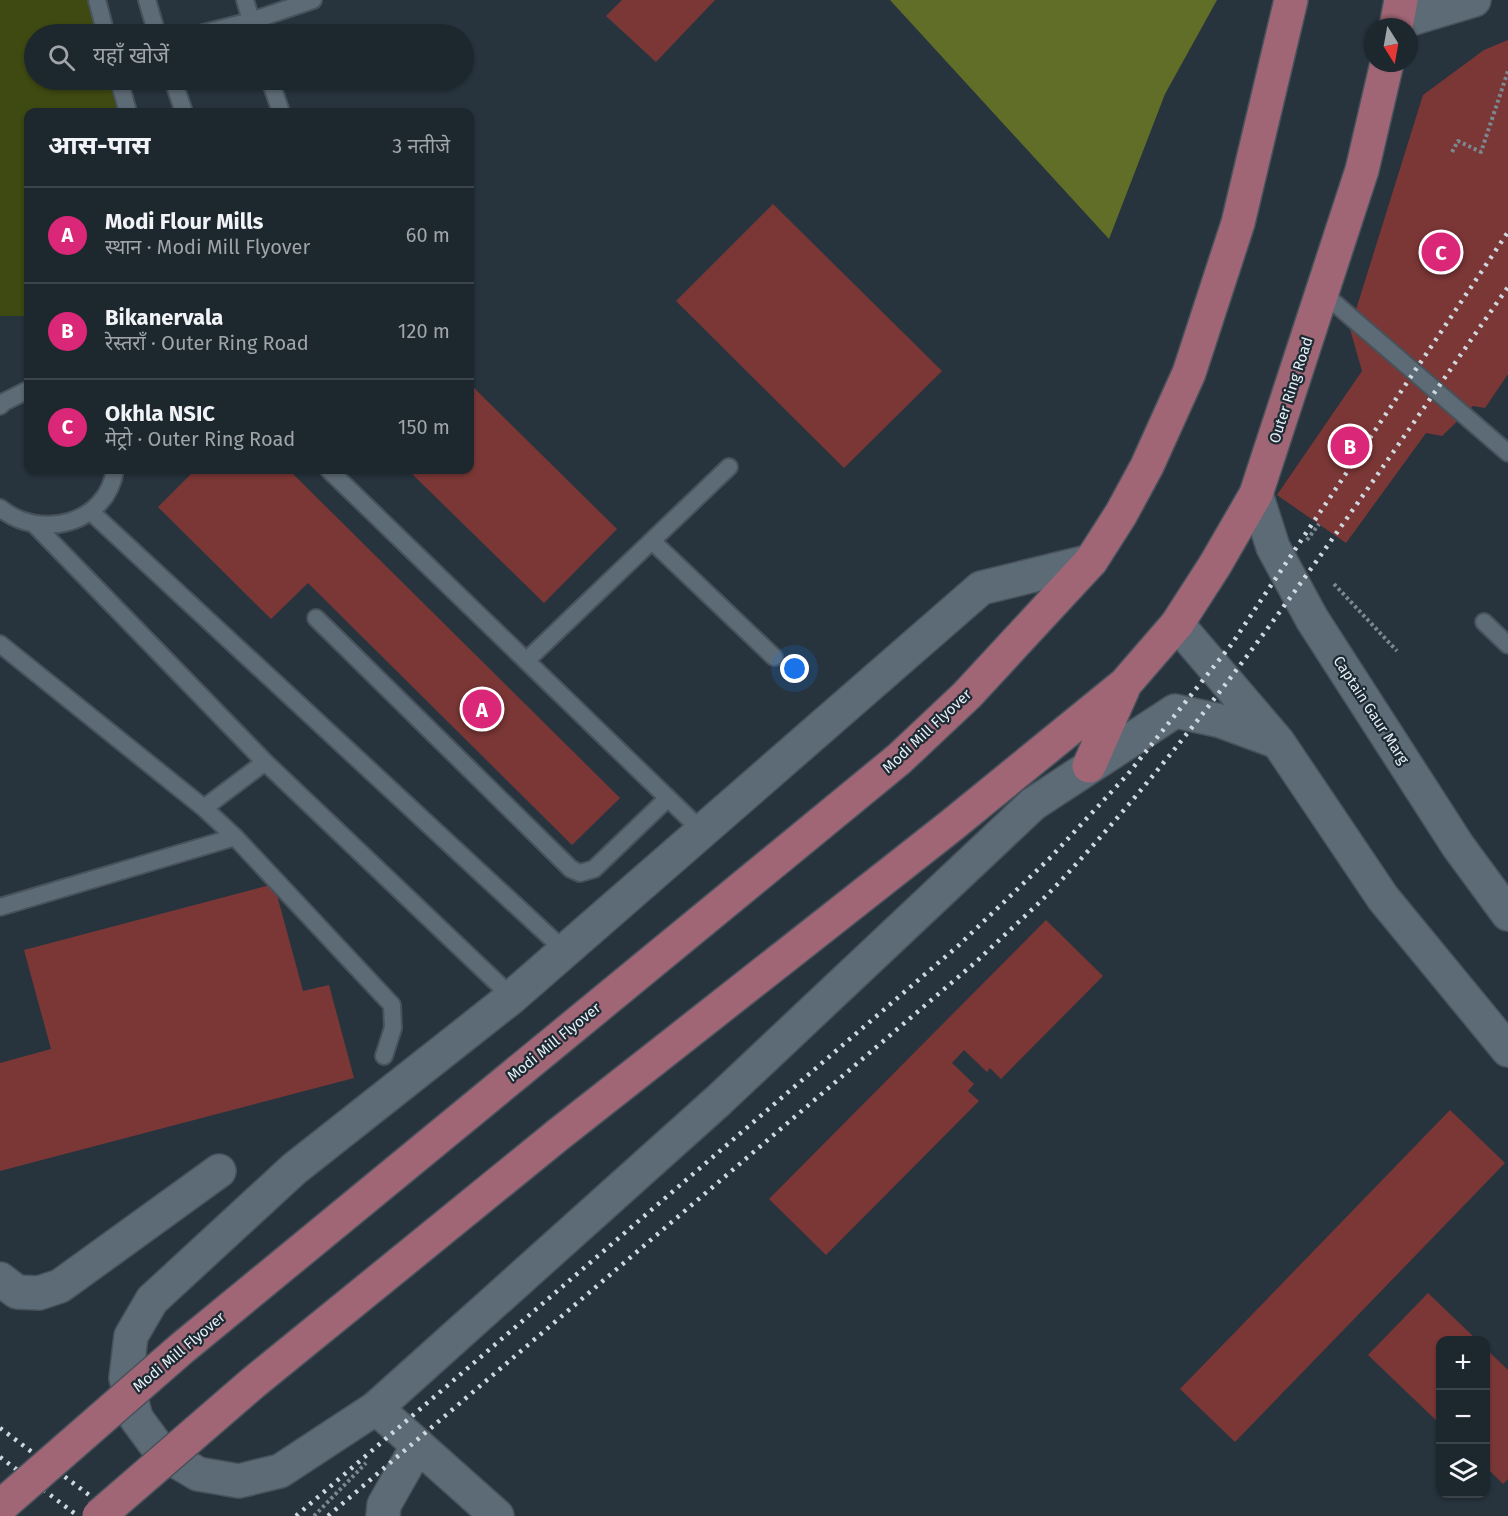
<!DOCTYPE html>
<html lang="hi">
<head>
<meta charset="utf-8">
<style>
  body { margin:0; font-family:"Fira Sans","Noto Sans Devanagari",sans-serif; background:#252f36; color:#f1f3f6 }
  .controls { position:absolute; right:18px; bottom:18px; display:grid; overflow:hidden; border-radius:12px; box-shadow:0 2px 4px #0004 }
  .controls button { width:54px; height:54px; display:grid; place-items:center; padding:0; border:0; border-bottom:2px solid #3b444a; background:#1d272e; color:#f1f3f6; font:30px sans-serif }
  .compass { position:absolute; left:1364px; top:18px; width:54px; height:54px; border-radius:50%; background:#1d272e; box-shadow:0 2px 4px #0004; rotate:169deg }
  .you { position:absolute; left:795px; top:669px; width:21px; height:21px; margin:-15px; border:4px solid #fff; border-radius:50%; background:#1a73e8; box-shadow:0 0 0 9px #1a73e833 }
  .badge { display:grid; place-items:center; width:39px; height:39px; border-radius:50%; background:#db2777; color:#fff; font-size:20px; font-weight:700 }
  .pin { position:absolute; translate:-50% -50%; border:3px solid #fff; box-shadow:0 2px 6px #0006 }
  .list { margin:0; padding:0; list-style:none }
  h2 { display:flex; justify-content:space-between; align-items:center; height:78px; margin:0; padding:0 24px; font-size:26px }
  h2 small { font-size:20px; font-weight:400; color:#a0a5aa }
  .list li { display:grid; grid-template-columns:39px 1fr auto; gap:18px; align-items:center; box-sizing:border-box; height:96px; padding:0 24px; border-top:2px solid #3b444a }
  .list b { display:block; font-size:22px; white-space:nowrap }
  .list p { margin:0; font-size:20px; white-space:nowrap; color:#a0a5aa }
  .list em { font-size:20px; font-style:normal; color:#a0a5aa }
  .icon { flex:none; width:33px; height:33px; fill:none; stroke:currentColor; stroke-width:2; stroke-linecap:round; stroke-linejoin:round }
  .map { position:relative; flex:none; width:1508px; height:1516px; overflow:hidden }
  .search { position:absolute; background:#1d272e; box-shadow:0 2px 4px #0004; left:24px; top:24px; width:450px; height:66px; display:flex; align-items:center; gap:15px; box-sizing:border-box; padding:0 21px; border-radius:33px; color:#a0a5aa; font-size:22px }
  .panel { position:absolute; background:#1d272e; box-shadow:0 2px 4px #0004; left:24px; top:108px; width:450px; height:366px; border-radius:12px }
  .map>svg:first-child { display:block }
  .green { fill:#3f4912 }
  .forest { fill:#616e28 }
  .building { fill:#7b3736 }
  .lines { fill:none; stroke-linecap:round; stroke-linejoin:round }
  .service-casing { stroke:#47525b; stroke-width:20 }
  .minor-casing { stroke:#47525b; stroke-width:36 }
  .tertiary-casing { stroke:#47525b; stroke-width:36 }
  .secondary-casing { stroke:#47525b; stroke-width:36 }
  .primary-casing { stroke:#47525b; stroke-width:36 }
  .path { stroke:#7c8890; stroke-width:4; stroke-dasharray:3 3; stroke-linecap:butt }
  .service { stroke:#5d6b76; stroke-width:16 }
  .minor { stroke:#5d6b76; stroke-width:33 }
  .tertiary { stroke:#5d6b76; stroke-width:33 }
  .secondary { stroke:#5d6b76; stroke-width:33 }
  .primary { stroke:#a06675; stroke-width:33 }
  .rail { stroke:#cfd8df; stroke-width:4.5; stroke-dasharray:3 6; stroke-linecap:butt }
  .primary-bridge-casing { stroke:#47525b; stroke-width:36; stroke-linecap:butt }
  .primary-bridge { stroke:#a06675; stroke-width:33 }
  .labels { text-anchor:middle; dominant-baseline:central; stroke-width:4.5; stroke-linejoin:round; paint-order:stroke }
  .street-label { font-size:15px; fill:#e7f0f6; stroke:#1d2a33 }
</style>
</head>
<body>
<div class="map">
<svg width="1508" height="1516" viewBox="0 0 1508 1516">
  <rect width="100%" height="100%" fill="#27343e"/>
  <path class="green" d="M0,0H89L98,34H34V80H110L119,112H28V316H0Z"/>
  <path class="forest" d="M890,0H1217L1165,94L1109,239Z"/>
  <path class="building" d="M622,0H715L656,62L606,16Z
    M1508,40V374L1485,408L1473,406L1442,436L1426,433L1346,543L1277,495L1362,371L1350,329L1423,95L1484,50Z
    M773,204L942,371L844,468L676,301Z
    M470,384L617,529L544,603L408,470H470Z
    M195,470H289L620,798L572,845L308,583L271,619L158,507Z
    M274,884L303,991L329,985L354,1078L0,1171V1063L51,1049L24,950Z
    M1046,920L1103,976L1001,1079L990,1068L987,1072L964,1050L952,1063L974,1084L968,1091L979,1101L826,1255L769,1199Z
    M1450,1110L1505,1163L1235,1442L1180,1389Z
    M1428,1293L1477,1340H1440V1424L1368,1355Z
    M1486,1349L1508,1370V1479L1503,1484L1486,1467Z"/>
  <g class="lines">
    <defs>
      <path id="service" d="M97,0L106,34
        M147,0L157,34
        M245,0L255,34
        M200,34L251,21L313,0
        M119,80L128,112
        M173,80L184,112
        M270,80L281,112
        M1323,293L1508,453
        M0,406L4,402L28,390
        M329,470L702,831
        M0,508C40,541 107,524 115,470
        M91,512L565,951
        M35,525L265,762L512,997
        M652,541L774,657
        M316,618L571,869L580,873L594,869L668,798
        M1484,622L1508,645
        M0,644L204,808L235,837L392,1005L393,1028L384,1056
        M526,661L729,467
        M204,808L265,762
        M0,907L235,837"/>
      <path id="minor" d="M0,1279L17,1292L39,1293L60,1286L219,1171
        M376,1408L497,1516
        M383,1516L384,1505L418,1445"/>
      <path id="tertiary" d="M1397,23L1474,0"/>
      <path id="secondary" d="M1256,494L1273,547L1312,619L1458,846L1508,914
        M1091,561L981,588L512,997L294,1169L152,1300L131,1336L126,1378L136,1418L161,1452L198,1474L239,1481L280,1471L376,1408L719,1100L1033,804L1175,711L1221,721L1278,742
        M1177,624L1278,742L1383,898L1508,1050"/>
      <path id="primary" d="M1396,27L1401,0
        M1089,766L1123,689
        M518,1072L899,759L967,695L1091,561L1121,514L1147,466L1189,373L1238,223L1291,0
        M559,1134L952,825L1125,684L1177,624L1215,565L1256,494L1362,170L1387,63"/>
    </defs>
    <use href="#service" class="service-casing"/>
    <use href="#minor" class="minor-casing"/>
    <use href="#tertiary" class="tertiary-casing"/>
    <use href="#secondary" class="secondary-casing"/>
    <use href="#primary" class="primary-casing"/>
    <path class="path" d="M1452,152L1458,141L1481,152L1508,71
      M1307,540L1319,524
      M1334,584L1397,651
      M314,1516L366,1463"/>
    <use href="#service" class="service"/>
    <use href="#minor" class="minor"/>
    <use href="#tertiary" class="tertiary"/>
    <use href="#secondary" class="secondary"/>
    <use href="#primary" class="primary"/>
    <path class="rail" d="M0,1428L117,1516
      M0,1457L78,1516
      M296,1516L959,945L1051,857L1128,774L1231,645L1508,232
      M328,1516L977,961C1007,932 1040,904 1068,873C1234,693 1368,486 1508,287"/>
    <defs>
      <path id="primary-bridge" d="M0,1507L181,1349L518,1072
        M99,1516L254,1382L559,1134"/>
    </defs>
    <use href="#primary-bridge" class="primary-bridge-casing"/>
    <use href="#primary-bridge" class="primary-bridge"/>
  </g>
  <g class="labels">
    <g class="street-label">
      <text transform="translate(1291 390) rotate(-72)">Outer Ring Road</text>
      <text transform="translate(1371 710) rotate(57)">Captain Gaur Marg</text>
      <text transform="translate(927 731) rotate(-43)">Modi Mill Flyover</text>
      <text transform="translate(554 1042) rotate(-39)">Modi Mill Flyover</text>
      <text transform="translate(179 1352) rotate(-40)">Modi Mill Flyover</text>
    </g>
  </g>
</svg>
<div class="controls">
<button>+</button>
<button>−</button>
<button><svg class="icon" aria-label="layers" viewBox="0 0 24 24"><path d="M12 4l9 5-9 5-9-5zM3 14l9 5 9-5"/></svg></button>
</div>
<svg class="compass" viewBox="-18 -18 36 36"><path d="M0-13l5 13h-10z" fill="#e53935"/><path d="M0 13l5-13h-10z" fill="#a0a5aa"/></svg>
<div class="you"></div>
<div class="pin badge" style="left:482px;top:709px">A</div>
<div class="pin badge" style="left:1350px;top:446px">B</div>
<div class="pin badge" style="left:1441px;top:252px">C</div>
<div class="search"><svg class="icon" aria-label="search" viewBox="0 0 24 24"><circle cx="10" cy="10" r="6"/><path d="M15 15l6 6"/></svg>यहाँ खोजें</div>
<section class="panel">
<h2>आस-पास<small>3 नतीजे</small></h2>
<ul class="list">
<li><span class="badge">A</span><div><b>Modi Flour Mills</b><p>स्थान · Modi Mill Flyover</p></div><em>60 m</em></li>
<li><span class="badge">B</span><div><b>Bikanervala</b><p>रेस्तराँ · Outer Ring Road</p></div><em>120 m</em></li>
<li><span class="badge">C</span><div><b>Okhla NSIC</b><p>मेट्रो · Outer Ring Road</p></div><em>150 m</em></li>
</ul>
</section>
</div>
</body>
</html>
